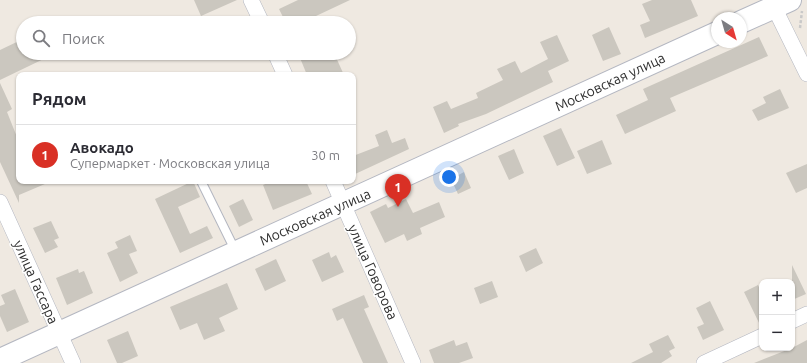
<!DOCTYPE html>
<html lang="ru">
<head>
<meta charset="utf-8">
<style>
  body { margin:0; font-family:Ubuntu,sans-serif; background:#f2f2f3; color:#2b2b33 }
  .controls { position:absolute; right:12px; bottom:12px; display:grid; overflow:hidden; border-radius:8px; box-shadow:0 1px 3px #0004 }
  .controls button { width:36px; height:36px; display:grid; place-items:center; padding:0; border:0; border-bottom:1px solid #e1e1e2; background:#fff; color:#2b2b33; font:20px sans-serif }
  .compass { position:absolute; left:711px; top:12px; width:36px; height:36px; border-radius:50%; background:#fff; box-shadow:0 1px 3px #0004; rotate:143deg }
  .you { position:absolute; left:449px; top:177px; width:14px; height:14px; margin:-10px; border:3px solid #fff; border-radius:50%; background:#1a73e8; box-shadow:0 0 0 6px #1a73e833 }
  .badge { display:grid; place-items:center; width:26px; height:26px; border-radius:50%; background:#d93025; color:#fff; font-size:13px; font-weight:700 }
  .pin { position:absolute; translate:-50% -33px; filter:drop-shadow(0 1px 2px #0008) }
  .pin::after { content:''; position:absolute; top:21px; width:14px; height:12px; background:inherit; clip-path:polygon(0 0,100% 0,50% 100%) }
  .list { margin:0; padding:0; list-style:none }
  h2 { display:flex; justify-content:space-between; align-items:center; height:52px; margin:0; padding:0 16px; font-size:17px }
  h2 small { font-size:13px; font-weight:400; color:#7c7c81 }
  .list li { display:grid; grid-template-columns:26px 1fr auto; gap:12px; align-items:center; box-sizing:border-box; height:60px; padding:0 16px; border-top:1px solid #e1e1e2 }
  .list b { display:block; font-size:15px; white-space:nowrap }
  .list p { margin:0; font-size:13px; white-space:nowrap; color:#7c7c81 }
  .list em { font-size:13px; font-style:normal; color:#7c7c81 }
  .icon { flex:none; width:22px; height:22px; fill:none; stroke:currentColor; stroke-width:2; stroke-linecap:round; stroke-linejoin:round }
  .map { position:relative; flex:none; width:807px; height:363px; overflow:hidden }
  .search { position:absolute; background:#fff; box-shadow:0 1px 3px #0004; left:16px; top:16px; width:340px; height:44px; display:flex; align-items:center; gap:10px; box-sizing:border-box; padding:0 14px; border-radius:22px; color:#7c7c81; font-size:15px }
  .panel { position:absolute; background:#fff; box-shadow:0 1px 3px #0004; left:16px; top:72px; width:340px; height:112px; border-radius:8px }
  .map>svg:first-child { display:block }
  .building { fill:#cbc7bf }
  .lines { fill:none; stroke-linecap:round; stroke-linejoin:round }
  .lane-casing { stroke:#b4b7c1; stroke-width:10 }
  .street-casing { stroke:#b4b7c1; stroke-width:16 }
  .secondary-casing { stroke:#b4b7c1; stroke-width:24 }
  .path { stroke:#c9c9c9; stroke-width:2.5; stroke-dasharray:3 2; stroke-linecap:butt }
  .lane { stroke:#fff; stroke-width:8 }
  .street { stroke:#fff; stroke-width:15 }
  .secondary { stroke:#fff; stroke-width:22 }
  .labels { text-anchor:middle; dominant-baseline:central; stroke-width:3; stroke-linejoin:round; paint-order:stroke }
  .street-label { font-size:14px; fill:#2e2e2e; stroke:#fff }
</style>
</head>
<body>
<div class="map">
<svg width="807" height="363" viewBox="0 0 807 363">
  <rect width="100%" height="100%" fill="#efe9e1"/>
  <path class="building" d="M194,0H237L201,16Z
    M298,0H350L316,16L319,23H286L279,9Z
    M652,0H691L698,16L645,38L640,25L650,21L642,4Z
    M609,27L621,54L603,61L592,35Z
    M557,35L569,61L548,71L553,82L486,114L458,124L459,126L444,133L433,107L447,101L451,109L478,98L476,93L503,80L497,69L515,61L521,73L548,59L540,42Z
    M759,37L768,56L670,98L676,111L625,134L616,115L648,100L643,89Z
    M23,39V53H56L0,80V50Z
    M298,53H322L323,56L334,53L344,75H307Z
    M0,83L12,109L7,112L19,142V181H52L19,195V203L0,162Z
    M780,89L789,108L758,121L752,110L766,103L763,97Z
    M561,128L575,158L557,166L543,136Z
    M387,130L392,143L405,138L409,149L353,175V156L379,146L375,135Z
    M602,140L612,164L587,174L577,151Z
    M514,149L524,173L509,180L498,156Z
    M807,164V188L796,193L786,173Z
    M464,172L471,188L458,194L451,179Z
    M193,181L200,197L178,207L190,234L207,226L213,238L180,253L155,199Z
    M272,181H306L312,194L273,210L263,185Z
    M243,199L253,220L239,227L229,206Z
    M406,199L413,213L439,202L445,217L420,228L422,234L407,241L404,234L385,243L370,212L386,204L388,208Z
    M51,221L59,238L54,240L58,247L45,253L33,228Z
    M130,235L137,251L129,254L138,273L120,282L107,253L118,248L115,242Z
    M536,248L543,263L526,272L519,256Z
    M329,252L331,258L336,255L344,272L322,282L312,260Z
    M276,259L286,281L265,291L255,269Z
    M792,265L806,294L792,300Z
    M78,269L79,273L84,271L93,293L67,305L56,278Z
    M492,281L498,297L480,304L474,288Z
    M227,283L238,309L219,318L225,331L204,340L197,323L180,330L170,307Z
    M758,285L762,293L761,327L744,292Z
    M15,289L29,322L7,332L0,316V306L5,304L1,295Z
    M364,295L369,307L364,309L388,363H363L343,318L337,321L332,309Z
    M710,301L724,330L703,340L697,327L704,324L696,308Z
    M128,331L138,356L122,363H117L107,340Z
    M668,335L675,348L669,351L672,356L661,363H631L653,352L649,344Z
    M454,340L456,346L467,342L473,358L459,363H434L429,350Z
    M807,340V363H754L792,348Z"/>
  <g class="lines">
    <defs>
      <path id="lane" d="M201,181L236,252"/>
      <path id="street" d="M251,0L262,23
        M774,7L807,74
        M275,53L285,75
        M333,181L413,363
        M0,202L73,363
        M792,321L807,314
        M704,363L762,336"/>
      <path id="secondary" d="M741,22L790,0
        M0,360L717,33"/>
    </defs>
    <use href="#lane" class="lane-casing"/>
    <use href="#street" class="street-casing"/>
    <use href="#secondary" class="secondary-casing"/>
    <path class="path" d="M800,28L802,11"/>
    <use href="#lane" class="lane"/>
    <use href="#street" class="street"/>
    <use href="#secondary" class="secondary"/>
  </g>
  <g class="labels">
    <g class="street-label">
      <text transform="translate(610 82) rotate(-25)">Московская улица</text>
      <text transform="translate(315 217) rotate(-24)">Московская улица</text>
      <text transform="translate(373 272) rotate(66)">улица Говорова</text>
      <text transform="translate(36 282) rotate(66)">улица Гассара</text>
    </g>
  </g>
</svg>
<div class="controls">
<button>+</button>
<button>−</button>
</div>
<svg class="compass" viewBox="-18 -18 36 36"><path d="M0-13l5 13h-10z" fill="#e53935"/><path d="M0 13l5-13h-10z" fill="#7c7c81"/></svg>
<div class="you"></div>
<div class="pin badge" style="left:398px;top:207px">1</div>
<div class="search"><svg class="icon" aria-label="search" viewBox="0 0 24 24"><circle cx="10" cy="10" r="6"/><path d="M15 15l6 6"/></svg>Поиск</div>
<section class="panel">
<h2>Рядом<small></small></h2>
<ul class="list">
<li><span class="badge">1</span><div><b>Авокадо</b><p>Супермаркет · Московская улица</p></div><em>30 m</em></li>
</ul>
</section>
</div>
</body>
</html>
